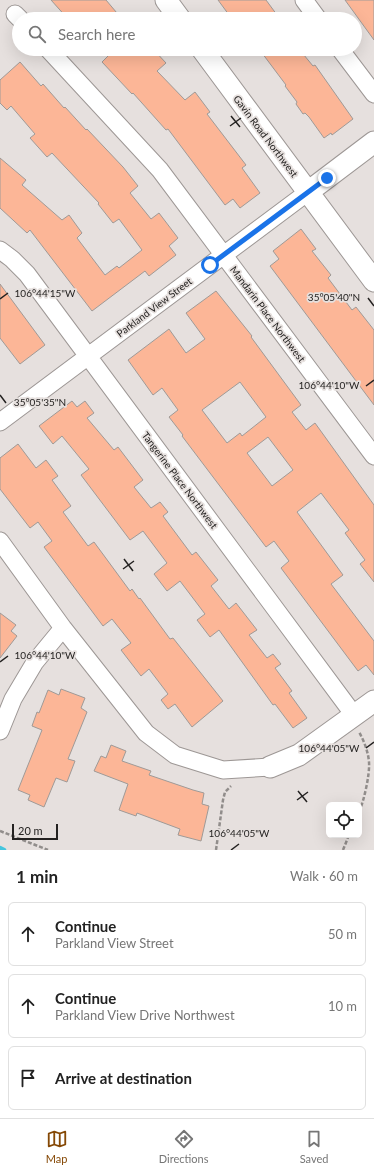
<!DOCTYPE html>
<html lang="en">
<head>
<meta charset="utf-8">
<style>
  body { margin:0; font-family:Lato,sans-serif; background:#f6f6f6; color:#222 }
  .controls { position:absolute; right:12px; bottom:12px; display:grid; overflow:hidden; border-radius:6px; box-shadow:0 4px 16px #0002 }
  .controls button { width:36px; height:36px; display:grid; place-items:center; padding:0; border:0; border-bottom:1px solid #e0e0e0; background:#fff; color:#222; font:20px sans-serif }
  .scale { position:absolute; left:12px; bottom:10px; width:46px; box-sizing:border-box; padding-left:4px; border:2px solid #242221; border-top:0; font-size:11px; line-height:14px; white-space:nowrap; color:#242221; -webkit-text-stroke:3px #e6e0de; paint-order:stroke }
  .stop { position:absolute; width:12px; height:12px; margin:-9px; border:3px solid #1a73e8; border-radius:50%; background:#fff }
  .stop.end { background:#1a73e8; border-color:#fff; box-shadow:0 1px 4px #0008 }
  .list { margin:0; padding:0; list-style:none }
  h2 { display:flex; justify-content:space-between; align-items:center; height:52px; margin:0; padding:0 16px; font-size:17px }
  h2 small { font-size:13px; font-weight:400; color:#767676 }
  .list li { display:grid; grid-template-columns:26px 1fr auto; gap:12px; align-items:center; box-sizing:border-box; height:64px; margin:0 8px 8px; padding:0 8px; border:1px solid #e0e0e0; border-radius:6px }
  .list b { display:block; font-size:15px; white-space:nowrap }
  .list p { margin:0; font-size:13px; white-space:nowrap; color:#767676 }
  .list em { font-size:13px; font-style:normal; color:#767676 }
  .icon { flex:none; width:22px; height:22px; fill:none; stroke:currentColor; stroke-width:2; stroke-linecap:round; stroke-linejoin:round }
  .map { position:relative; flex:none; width:374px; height:850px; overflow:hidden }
  .search { position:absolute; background:#fff; box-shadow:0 4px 16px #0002; left:12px; right:12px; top:12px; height:44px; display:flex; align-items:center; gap:10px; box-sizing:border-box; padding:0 14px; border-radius:22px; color:#767676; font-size:15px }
  .sheet { height:268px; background:#fff }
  nav { display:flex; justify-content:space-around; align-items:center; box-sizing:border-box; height:56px; border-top:1px solid #e0e0e0; background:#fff; font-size:11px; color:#767676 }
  nav a { display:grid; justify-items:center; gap:2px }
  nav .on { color:#854805 }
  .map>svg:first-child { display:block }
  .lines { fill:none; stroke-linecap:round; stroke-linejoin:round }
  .stream { stroke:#45c5dd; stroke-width:4.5 }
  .building { fill:#fcb697; stroke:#9f9a97; fill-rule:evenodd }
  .minor-casing { stroke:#9d9795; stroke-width:19 }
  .tertiary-casing { stroke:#9d9795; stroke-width:23 }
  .path { stroke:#918d8b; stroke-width:2.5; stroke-dasharray:4 2; stroke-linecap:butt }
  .minor { stroke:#fff; stroke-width:17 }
  .tertiary { stroke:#fff; stroke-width:21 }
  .route { stroke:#1a73e8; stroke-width:5 }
  .ticks { fill:none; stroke:#242221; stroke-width:1.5 }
  .labels { text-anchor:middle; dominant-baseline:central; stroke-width:3.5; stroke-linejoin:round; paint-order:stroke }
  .street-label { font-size:10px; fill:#242221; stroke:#e6e0de }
  .ticks-label { font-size:10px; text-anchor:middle; fill:#242221; stroke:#e6e0de; stroke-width:3.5; stroke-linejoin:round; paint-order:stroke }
</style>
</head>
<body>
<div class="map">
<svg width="374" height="850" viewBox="0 0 374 850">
  <rect width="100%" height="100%" fill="#e6e0de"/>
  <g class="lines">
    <path class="stream" d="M0,848L4,850"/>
  </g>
  <path class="building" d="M51,0H106L122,19H68Z
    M218,0H266L280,19H232Z
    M345,0H374V40Z
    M105,49H153L166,63L157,71L185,100L195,92L210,112L207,114L246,165L242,168L260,193L240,208L233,199L225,205L168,129L166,130L133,93L132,94L102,62L110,54Z
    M259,49H299L313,66L315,65L353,119L332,135L331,133L324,138L309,117L305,113L303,114L296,104L297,102L285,86L286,85Z
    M20,62L41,86L43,84L64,108L65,107L86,130L87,129L123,167L138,186L130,193L151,219L159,213L178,238L169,246L176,255L149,276L145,271L92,311L30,230L27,233L0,208V158L26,180L22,185L62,220L69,215L82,233L77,238L105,275L117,266L119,268L142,250L119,219L113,223L98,204L99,203L52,153L47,157L30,138L35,134L11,106L7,110L0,103V80Z
    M301,229L316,249L312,251L331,275L328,278L352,310L356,307L374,330V405L270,266L279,259L273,251Z
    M0,284L45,345L20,364L0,338Z
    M216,291L252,336L251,337L301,405L292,412L306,430L315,423L374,505V582L360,564L365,560L345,533L349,530L321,493L297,512L343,575L331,584L374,641V675L366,665L358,671L281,568L289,561L274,541L266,547L182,436L183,435L169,417L178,410L162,388L153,395L128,360L169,329L186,353L205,339L186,313ZM240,382L266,417L242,436L240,433L227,443L202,410ZM268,437L293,470L272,486L247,453Z
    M72,401L77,407L85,401L94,413L87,418L114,450L118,447L143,480L134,487L151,508L160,502L168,512L163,516L192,555L196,552L218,580L211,586L229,609L236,603L257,630L249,635L267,658L273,654L281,664L275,668L292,691L289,693L307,718L293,728L275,704L273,705L219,630L210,637L197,620L205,614L180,581L167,591L154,574L167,563L143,531L130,540L81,475L89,469L62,436L53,444L39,426Z
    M18,444L36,468L46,460L58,476L52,480L71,506L63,512L88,546L94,542L130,591L132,589L139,599L140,598L170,639L173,638L223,701L192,727L175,704L168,709L161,700L168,694L149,669L141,676L121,650L131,643L112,619L103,626L44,547L52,541L38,522L30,528L0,489V458Z
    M0,613L16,625L11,631L17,636L0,658Z
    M61,689L85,698L81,708L87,712L68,759L75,761L67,782L56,778L44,807L28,800L30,795L18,790L42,730L32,726L37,712L39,713L48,690L59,695Z
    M111,745L126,751L122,761L151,771L149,775L193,790L204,793L202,804L209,806L201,841L178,835L180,829L137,813L136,816L119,810L128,784L94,771L101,756L106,758Z"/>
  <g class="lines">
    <defs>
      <path id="minor" d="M304,0L318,19
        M15,14L20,19
        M48,49L160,170L374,456
        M340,49L374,94
        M0,250L12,259L27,274L354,715
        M0,422L308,192
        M0,541L63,628L146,733L175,755L223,770L270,767
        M0,731L13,699L35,662L63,628"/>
      <path id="tertiary" d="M166,0L180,19
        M202,49L374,281
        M308,192L374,142
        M270,767L299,755L374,701"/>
    </defs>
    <use href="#minor" class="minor-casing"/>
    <use href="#tertiary" class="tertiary-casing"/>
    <path class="path" d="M359,812C364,801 370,774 369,762C368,751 364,741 359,732
      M0,831L48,850
      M216,850L223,800L225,792L231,786
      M343,850L349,835"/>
    <use href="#minor" class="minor"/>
    <use href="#tertiary" class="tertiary"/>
  </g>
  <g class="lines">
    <path class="route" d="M210,265L327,178"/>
  </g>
  <path class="ticks" d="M231,116L240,127M230,126L241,118M368,298L374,306M0,299L8,293M366,386L374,380M0,395L6,403M124,559L133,571M123,569L134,561M0,662L8,656M366,748L374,742M298,791L307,802M297,800L308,792M231,850L239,844"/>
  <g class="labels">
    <g class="street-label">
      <text transform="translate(266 136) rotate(53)">Gavin Road Northwest</text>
      <text transform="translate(154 307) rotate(-37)">Parkland View Street</text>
      <text transform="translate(268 314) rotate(53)">Mandarin Place Northwest</text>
      <text transform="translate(180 480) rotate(53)">Tangerine Place Northwest</text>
    </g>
  </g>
  <g class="ticks-label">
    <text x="45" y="297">106°44'15"W</text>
    <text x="334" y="301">35°05'40"N</text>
    <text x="329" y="389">106°44'10"W</text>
    <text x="40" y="406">35°05'35"N</text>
    <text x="45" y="659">106°44'10"W</text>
    <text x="329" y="752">106°44'05"W</text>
    <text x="239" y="837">106°44'05"W</text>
  </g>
</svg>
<div class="controls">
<button><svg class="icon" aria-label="locate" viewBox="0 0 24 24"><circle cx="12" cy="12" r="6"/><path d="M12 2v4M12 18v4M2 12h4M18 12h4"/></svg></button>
</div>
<div class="scale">20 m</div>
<div class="stop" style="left:210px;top:265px"></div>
<div class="stop end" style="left:327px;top:178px"></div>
<div class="search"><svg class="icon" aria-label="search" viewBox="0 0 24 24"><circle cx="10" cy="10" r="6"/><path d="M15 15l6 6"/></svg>Search here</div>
</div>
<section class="sheet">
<h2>1 min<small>Walk · 60 m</small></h2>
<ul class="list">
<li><svg class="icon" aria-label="ahead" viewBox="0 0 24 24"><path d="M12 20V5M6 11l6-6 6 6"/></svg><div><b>Continue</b><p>Parkland View Street</p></div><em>50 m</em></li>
<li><svg class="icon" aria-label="ahead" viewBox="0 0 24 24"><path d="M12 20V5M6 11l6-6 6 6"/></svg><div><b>Continue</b><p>Parkland View Drive Northwest</p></div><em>10 m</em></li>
<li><svg class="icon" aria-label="arrive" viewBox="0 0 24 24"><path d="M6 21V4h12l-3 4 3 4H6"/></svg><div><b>Arrive at destination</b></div></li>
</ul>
</section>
<nav>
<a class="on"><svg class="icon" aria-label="map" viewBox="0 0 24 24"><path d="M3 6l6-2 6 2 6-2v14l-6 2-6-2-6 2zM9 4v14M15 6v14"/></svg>Map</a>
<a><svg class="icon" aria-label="directions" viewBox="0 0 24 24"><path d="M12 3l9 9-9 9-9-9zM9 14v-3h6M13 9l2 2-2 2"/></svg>Directions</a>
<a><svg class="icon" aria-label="saved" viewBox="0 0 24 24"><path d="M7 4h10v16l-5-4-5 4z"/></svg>Saved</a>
</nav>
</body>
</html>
